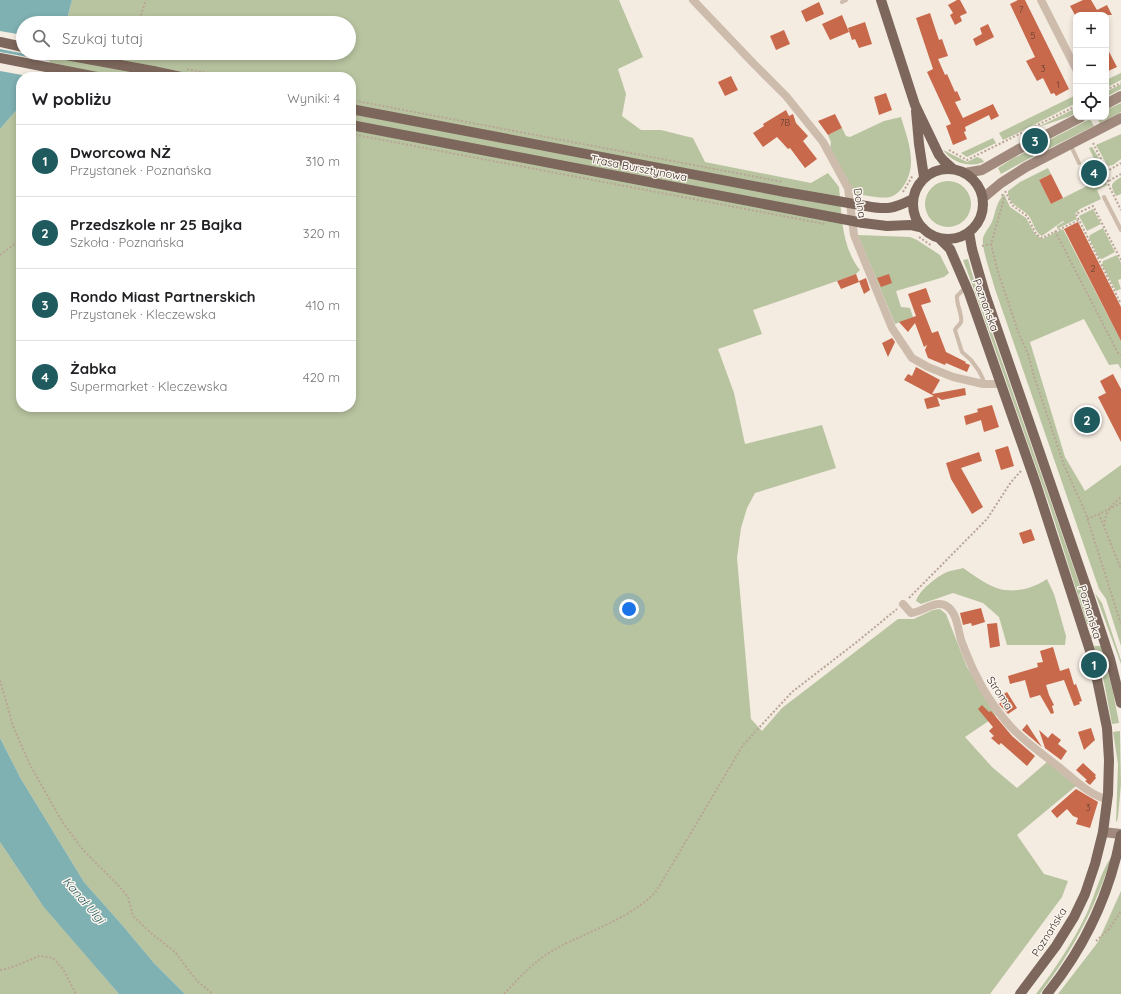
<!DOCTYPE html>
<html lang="pl">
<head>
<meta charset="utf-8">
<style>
  body { margin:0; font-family:Quicksand,sans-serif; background:#f2f2f2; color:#202124 }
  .controls { position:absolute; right:12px; top:12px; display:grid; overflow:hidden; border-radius:8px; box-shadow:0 2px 6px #0003 }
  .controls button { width:36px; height:36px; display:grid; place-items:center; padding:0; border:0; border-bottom:1px solid #e0e0e0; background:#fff; color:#202124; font:20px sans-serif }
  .you { position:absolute; left:629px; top:609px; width:14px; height:14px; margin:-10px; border:3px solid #fff; border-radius:50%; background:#1a73e8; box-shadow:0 0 0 6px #1a73e833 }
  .badge { display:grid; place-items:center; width:26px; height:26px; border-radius:50%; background:#1f5a5e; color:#fff; font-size:13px; font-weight:700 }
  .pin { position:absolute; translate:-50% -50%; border:2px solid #fff; box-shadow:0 1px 4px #0006 }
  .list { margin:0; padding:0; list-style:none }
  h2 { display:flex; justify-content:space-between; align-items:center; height:52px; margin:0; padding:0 16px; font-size:17px }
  h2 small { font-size:13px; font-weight:400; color:#757577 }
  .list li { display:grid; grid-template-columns:26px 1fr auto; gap:12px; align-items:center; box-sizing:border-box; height:72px; padding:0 16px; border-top:1px solid #e0e0e0 }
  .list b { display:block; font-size:15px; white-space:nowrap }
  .list p { margin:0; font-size:13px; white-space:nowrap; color:#757577 }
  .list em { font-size:13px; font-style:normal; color:#757577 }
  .icon { flex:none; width:22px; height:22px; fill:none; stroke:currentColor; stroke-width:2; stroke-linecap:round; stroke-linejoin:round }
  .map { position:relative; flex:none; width:1121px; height:994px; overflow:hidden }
  .search { position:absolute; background:#fff; box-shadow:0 2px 6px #0003; left:16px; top:16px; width:340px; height:44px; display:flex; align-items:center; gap:10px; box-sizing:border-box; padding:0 14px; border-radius:22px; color:#757577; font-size:15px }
  .panel { position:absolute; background:#fff; box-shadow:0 2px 6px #0003; left:16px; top:72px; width:340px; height:340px; border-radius:16px }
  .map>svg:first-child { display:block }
  .green { fill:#b8c4a0 }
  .water { fill:#7fb0b2 }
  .pier { fill:#f4ebe1 }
  .building { fill:#c8694b }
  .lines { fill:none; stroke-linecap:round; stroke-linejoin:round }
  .path { stroke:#b9a596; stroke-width:2; stroke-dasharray:2 2; stroke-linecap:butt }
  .lane { stroke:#cdbbac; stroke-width:4 }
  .street { stroke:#cdbbac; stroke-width:8 }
  .secondary { stroke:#a18a7d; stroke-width:10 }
  .primary { stroke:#7d675c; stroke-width:10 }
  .path-bridge { stroke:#b9a596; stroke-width:2; stroke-dasharray:2 2; stroke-linecap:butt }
  .primary-bridge { stroke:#7d675c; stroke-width:10 }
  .labels { text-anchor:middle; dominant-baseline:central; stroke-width:3; stroke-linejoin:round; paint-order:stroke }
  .number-label { font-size:9px; fill:#5e3e33 }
  .street-label { font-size:11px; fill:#3b302b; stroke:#fbf5ee }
  .water-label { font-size:12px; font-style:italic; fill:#1f5a5e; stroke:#fbf5ee }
</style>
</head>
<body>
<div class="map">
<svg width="1121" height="994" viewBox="0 0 1121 994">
  <rect width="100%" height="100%" fill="#f4ebe1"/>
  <path class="green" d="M72,0H619L643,57L618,69L626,94L622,116L641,130H661L693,138L705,162L811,183L828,173L839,187C842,216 841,246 860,270L856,274L837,281L753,310L762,334L718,349L734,393L745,444L822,425L836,468L755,493L747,508L741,528L737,558L751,719L762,731L782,708L898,619H914L933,610L940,609L946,614L967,667L996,716L965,737L992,767L1017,788L1047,762L1076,786L1017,835L1044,874L1068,881L1062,897L990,994H185L154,963L123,926L84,882L21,779L0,738V129L21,105V407H351V77H40L52,53H349V23H66Z
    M1121,73V80L1106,88V80Z
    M1121,84V89L1106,97V92Z
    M1076,95V103L1014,135L1003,140L999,133Z
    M1121,103V112L1100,123L1096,117H1106V110Z
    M1076,108V113L1068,117L1036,128Z
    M901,117C908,141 919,166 902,188C899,192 896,195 890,197C879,199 865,195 854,193L852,188L830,149L831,142L828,135L842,128L846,136L850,137L884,121Z
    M1090,119L1094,126L1030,158L1001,174L998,168L1012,159Z
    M1121,134V159L1113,165L1108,166L1106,163L1096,145Z
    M993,138L996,143L967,157L961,153Z
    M1092,147L1100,160L1107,185L1097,190L1101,199L1080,209L1075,214L1077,219L1057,229V226L1064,222L1063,221L1042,236C1034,232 1034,222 1028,215C1020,207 1007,204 1008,191L1020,182L1048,168L1051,174L1039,180L1051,204L1103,178L1089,148Z
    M943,150L967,162L977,157L982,159L984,162C969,168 953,163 943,150Z
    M1121,177V194L1116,196C1110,185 1110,184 1121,177Z
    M925 204a23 23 0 1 1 46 0a23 23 0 1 1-46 0Z
    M1004,194L1010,207L1026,218L1035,234L1042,239L1063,229L1121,341V369L1118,364L1109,365L1084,319L1030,342L1065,457L1085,491L1121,465V646L1106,599L1099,589L995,289C992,277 981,248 983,238C985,231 991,226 993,219C996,209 997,202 1004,194Z
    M1093,209L1101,224L1087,231L1079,216Z
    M1103,228L1115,252L1102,259L1099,258L1089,238L1090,235Z
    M858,235L910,237L917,240L940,255L949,273L944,277L896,291L901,307L910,308L913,317L895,324Z
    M1117,255L1121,263V279L1118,280L1121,289L1116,291L1102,265L1103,261Z
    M968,259L976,287L998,350L1093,623L1091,626L1087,624L1050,507L975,292L963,260Z
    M963,568C975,576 992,589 1005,590C1020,592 1035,587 1047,579L1054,594L1066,636L1065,645H1007L999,617L983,603L953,593L921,604L916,601C919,591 935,578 945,573C950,570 957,570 963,568Z
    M1095,593L1102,603L1121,660V664Z
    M1094,646H1101L1113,692L1119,723L1112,724L1104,682Z
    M1120,731L1121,784L1118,817L1117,821L1116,822L1118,764L1113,732Z
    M0,842L41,903L119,994H0Z
    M1112,856C1095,908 1075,947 1042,991L1040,994H1036C1055,969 1073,942 1087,913C1095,895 1100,873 1112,856Z
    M1121,891V994H1058L1098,942Z"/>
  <path class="water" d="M0,0H72L66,23H23V53H52L40,77H21V105L0,129Z
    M0,738L21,779L84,882L123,926L154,963L185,994H119L43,906L0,842Z"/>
  <path class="pier" d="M0,31L23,35V53H54L51,59L0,49Z
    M0,52L50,61L42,77H33L0,71Z"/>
  <path class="building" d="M957,0H960L967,13L960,16L962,21L955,25L950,15L953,13L948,5Z
    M1018,0H1025L1069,89L1056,96L1054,93L1051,94L1043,78L1037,81L1026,61L1035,57L1010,4Z
    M1083,0H1091L1097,10L1107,5L1112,15H1075L1070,6Z
    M819,2L824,14L806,22L801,11Z
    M930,13L939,40L942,39L948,56L938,59L945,75L947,74L955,92L957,91L961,100L955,102L963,118L993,104L999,116L991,120L989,115L965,127L966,131L964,132L967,139L953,145L946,126L951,124L927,72L933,69L916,18Z
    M842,15L849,32L830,40L822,24Z
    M865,22L872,44L859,48L855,39L852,40L848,28Z
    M988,24L994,37L976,46L973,39L982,34L980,28Z
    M784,30L790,44L776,50L770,36Z
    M1106,46L1117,67L1106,72Z
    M731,76L738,90L725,96L718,82Z
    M886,93L892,110L879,115L874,97Z
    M786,110L789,116L793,114L796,123L808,136L803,141L817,159L805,168L790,148L788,149L777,137L763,147L753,133L764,126L763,124Z
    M835,114L842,128L828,135L818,121Z
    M1096,163L1104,178L1092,184L1085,169Z
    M1051,174L1063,198L1051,204L1039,180Z
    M1078,222L1121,307V341L1064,229Z
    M856,274L859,282L841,289L837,281Z
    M889,274L892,283L881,287L877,278Z
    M866,278L870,290L864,294L859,281Z
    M926,288L931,302L921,305L932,333L938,331L946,352L966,362L965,363L970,365L967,372L946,363L945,365L928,358L925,350L927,345L924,347L915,323L908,332L899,322L916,316L908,294Z
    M892,338L895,342L888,357L882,343Z
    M916,367L940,380L932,394L965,388L966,395L942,400L937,397L940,406L927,409L924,399L934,396L904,380L908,374L912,376Z
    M1113,374L1121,389V442L1098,397L1106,393L1100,381Z
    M992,405L999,427L984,432L981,420L966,425L964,416L978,412L977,409Z
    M1008,446L1014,466L1001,470L995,450Z
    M979,452L982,461L961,468L983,507L972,514L951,479L946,463Z
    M1031,529L1035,540L1023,544L1019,533Z
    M981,608L985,622L972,626L971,623L963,625L960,613Z
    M997,623L1000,646L990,648L987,624Z
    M1053,647L1060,671L1069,668L1074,685L1076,684L1082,701L1079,702L1080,704L1074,706L1064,680L1046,685L1049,695L1054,705L1052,706L1054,713L1051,714L1040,695L1030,698L1025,680L1010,684L1008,676L1038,667L1037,663L1043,662L1040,651Z
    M1007,692L1017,708L1008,714L999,704L1001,702L998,697Z
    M982,705L989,712L991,711L1012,736L1035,756L1027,766L1001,743L999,745L991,738L994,736L989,731L993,727L978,709Z
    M1027,724L1042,747L1022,730Z
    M1091,728L1095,740L1084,750L1078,732Z
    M1039,730L1048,738L1052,733L1061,740L1058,744L1067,751L1061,760L1045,748Z
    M1083,763L1096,775L1095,776L1096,778L1090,785L1085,781L1087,780L1076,770Z
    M1076,789L1098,802L1090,828L1076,824L1078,818L1073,816L1067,809L1057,818L1051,811Z"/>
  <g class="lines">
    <path class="path" d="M138,23L146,0
      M128,58L130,53
      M187,69L229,77
      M1106,90L1121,83
      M1093,143L1103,163L1109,186L1121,210
      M949,150L967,160L1076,106
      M1106,172L1121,163
      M1109,181L1121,174
      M1005,191L1012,205L1027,216L1036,234L1042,238L1079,220
      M903,192L913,175
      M1002,194L1004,199L991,244L997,269L1019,334L1028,354L1034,376L1064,465L1086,514L1121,624
      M1055,231L1118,353L1121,355
      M919,237L932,246
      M982,246L991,244
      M0,255L21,239
      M1121,260L1093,206L1076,214L1121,304
      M1121,503L1099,514L1121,569
      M1087,519L1099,514
      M1104,526C1106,510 1110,507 1121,497
      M909,598L987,519L1011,482L1021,471
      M0,680L13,726L30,765L63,823L84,851L119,886L128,897L133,916L151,933L175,952L197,981L213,994
      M1096,941L1109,929L1121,911
      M0,970L6,969L20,964L39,956L53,958L63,969L76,994
      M504,994C521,976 535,960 557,948C587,932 636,916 657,890L743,745L792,692L858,641L897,609"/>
    <path class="lane" d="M842,2L846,0
      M1070,144L1079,163
      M1104,197L1121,230
      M966,287L957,296C956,304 963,316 961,322C960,325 956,327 955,330L962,352L971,360L979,371L983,379V384
      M1087,638L1102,634"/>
    <path class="street" d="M693,0L754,64L786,96L823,142L848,188L854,235L892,328L912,358L928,367L953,377L983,384H1001
      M1041,0L1076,69
      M903,604L911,613C923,612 937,598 948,607C957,614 958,629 961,640C966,653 971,667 978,679C985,694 1000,715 1011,727C1024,741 1040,752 1055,764C1070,775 1089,796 1107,799"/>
    <path class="secondary" d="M1106,104L1121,96
      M965,173L982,170L1017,150L1081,117
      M983,198L1001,183L1026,167L1121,118
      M1103,832L1121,834"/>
    <path class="primary" d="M881,0L915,105L939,155L943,160L953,169
      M0,42L23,47
      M0,58L97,77
      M153,71L181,77
      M351,109L785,192
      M916,111L919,144L924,177
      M351,125L832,217
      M913 204a35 35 0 1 1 70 0a35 35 0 1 1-70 0Z
      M866,206C887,210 893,209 913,199
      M863,223L887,226L910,225L923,228
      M969,232L972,249L985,294L1090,598L1110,659L1121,703
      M939,238L950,249L969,293L1036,484L1093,660L1107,728L1109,760L1108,794L1103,832L1095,864L1085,894L1074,917L1056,946L1020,994
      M1047,994C1084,948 1110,894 1121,835"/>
    <path class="path-bridge" d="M351,100L783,182
      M351,134L825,224"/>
    <path class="primary-bridge" d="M55,53L153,71
      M785,192L866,206
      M832,217L863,223"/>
  </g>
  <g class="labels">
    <g class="number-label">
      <text x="1021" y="9">7</text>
      <text x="1033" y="35">5</text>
      <text x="1043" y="68">3</text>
      <text x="1058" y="84">1</text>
      <text x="785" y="122">7B</text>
      <text x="1093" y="268">2</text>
      <text x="1088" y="807">3</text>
    </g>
    <g class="street-label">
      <text transform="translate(639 168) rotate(11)">Trasa Bursztynowa</text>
      <text transform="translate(860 203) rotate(80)">Dolna</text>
      <text transform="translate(986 305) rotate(70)">Poznańska</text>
      <text transform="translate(1090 612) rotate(73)">Poznańska</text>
      <text transform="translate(1000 693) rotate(56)">Stroma</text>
      <text transform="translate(1049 932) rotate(-58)">Poznańska</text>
    </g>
    <g class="water-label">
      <text transform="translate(84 900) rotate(49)">Kanał Ulgi</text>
    </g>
  </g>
</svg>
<div class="controls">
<button>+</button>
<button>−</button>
<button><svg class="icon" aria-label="locate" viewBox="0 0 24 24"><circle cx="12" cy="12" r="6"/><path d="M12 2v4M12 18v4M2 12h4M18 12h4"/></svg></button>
</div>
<div class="you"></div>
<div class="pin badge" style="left:1094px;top:665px">1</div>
<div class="pin badge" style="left:1087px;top:420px">2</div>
<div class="pin badge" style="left:1035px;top:141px">3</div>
<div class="pin badge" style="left:1094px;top:173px">4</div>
<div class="search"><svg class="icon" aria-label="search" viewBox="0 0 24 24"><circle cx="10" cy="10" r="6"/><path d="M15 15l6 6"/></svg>Szukaj tutaj</div>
<section class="panel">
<h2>W pobliżu<small>Wyniki: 4</small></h2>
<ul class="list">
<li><span class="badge">1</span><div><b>Dworcowa NŻ</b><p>Przystanek · Poznańska</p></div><em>310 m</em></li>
<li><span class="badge">2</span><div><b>Przedszkole nr 25 Bajka</b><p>Szkoła · Poznańska</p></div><em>320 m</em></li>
<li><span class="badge">3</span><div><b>Rondo Miast Partnerskich</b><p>Przystanek · Kleczewska</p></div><em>410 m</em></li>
<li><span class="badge">4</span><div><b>Żabka</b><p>Supermarket · Kleczewska</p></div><em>420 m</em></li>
</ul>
</section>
</div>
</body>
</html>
